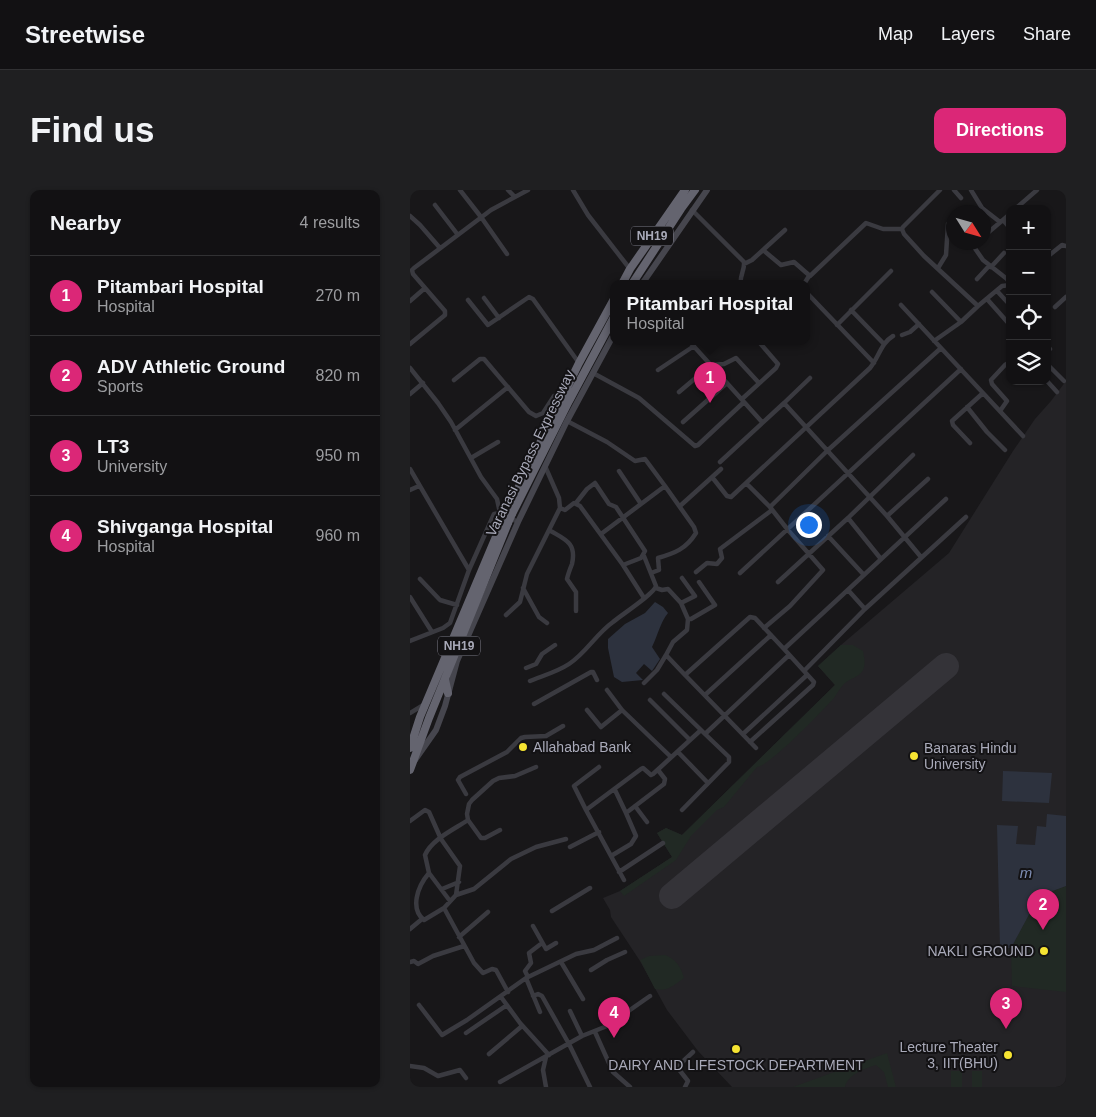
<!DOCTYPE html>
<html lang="en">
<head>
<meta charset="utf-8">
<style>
  body { margin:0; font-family:Arial,sans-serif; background:#1f1f21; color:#f1f3f6 }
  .controls { position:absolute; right:15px; top:15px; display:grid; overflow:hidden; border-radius:10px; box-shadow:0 1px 4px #0004 }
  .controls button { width:45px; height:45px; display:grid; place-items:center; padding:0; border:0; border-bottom:1px solid #313133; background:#121113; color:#f1f3f6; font:25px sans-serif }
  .compass { position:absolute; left:536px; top:15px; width:45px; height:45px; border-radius:50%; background:#121113; box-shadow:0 1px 4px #0004; rotate:127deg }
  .you { position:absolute; left:398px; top:334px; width:18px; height:18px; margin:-12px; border:4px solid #fff; border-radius:50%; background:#1a73e8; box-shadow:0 0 0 8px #1a73e833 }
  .badge { display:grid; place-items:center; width:32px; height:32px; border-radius:50%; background:#db2777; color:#fff; font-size:16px; font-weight:700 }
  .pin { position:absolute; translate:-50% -41px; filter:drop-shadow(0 1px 2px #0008) }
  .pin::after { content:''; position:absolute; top:26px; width:18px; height:15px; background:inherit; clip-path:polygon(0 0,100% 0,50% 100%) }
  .popup { position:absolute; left:200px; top:90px; width:200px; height:65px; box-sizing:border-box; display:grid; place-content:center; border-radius:10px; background:#121113; filter:drop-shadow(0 1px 4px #0005); font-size:16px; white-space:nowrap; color:#9c9da0 }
  .popup b { font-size:19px; color:#f1f3f6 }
  .popup::after { content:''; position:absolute; left:50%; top:100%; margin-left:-10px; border:10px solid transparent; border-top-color:#121113 }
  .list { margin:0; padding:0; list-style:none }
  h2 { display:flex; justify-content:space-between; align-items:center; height:65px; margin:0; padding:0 20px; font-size:21px }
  h2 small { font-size:16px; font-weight:400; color:#9c9da0 }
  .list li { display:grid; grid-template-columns:32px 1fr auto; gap:15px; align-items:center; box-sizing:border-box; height:80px; padding:0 20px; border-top:1px solid #313133 }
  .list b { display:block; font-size:19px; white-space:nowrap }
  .list p { margin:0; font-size:16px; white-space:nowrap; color:#9c9da0 }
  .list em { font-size:16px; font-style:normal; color:#9c9da0 }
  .icon { flex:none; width:28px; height:28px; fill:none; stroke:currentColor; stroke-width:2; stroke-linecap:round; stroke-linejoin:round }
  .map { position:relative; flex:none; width:656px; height:897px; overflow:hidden; border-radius:10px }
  header { display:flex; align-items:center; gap:30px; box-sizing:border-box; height:70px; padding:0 25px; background:#121113; border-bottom:1px solid #313133 }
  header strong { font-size:24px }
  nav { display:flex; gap:28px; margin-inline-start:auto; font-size:18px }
  .intro { display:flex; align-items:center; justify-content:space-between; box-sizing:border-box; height:120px; padding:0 30px }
  h1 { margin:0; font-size:35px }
  .button { padding:12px 22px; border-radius:10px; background:#db2777; color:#fff; font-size:18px; font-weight:700 }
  main { display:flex; gap:30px; padding:0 30px }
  aside { flex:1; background:#121113; border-radius:10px; box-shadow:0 1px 4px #0004 }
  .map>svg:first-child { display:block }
  .built { fill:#242326 }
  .green { fill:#212924 }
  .water { fill:#2d323e }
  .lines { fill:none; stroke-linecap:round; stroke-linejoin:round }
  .runway { stroke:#343338; stroke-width:26 }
  .street { stroke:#3a3a40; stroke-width:4.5 }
  .secondary { stroke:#46464e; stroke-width:6 }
  .highway { stroke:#64646f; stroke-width:8 }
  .highway-bridge { stroke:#64646f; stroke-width:8 }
  .poi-dot { fill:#f6e432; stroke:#131214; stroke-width:2 }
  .labels { text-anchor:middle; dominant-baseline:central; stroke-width:4; stroke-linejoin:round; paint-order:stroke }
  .shield { fill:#131214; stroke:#7c7c88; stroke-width:1 }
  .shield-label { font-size:12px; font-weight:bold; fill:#a9aab9 }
  .street-label { font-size:14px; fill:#a9aab9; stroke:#131214 }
  .poi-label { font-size:14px; fill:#a9aab9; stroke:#131214; text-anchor:start }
  .water-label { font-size:15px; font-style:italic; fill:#7f8fb5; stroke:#131214 }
</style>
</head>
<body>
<header>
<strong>Streetwise</strong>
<nav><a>Map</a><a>Layers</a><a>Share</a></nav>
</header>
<div class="intro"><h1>Find us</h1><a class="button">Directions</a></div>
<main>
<aside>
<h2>Nearby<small>4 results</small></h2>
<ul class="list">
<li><span class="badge">1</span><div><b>Pitambari Hospital</b><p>Hospital</p></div><em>270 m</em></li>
<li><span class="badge">2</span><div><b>ADV Athletic Ground</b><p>Sports</p></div><em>820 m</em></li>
<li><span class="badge">3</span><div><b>LT3</b><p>University</p></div><em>950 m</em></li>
<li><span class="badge">4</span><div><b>Shivganga Hospital</b><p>Hospital</p></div><em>960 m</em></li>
</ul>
</aside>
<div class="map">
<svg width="656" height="897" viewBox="0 0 656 897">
  <rect width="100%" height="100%" fill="#181719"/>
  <path class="built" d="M656,191V897H322L288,861L257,820L230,771L201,727L200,720L193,708L210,701L262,667L247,643L256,638L272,645L425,495L408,476L431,455L539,363L603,261L625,229L641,211Z"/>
  <path class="green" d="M431,455H443L453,461C454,468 457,476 451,483C446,488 437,490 433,495C429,499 427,504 424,508C412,521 361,575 347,577L314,617L307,620L281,646L266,670L214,706L210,701L262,667L247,643L256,638L272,645L425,495L408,476Z
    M656,696V802L602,796L601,758L629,706Z
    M255,765C266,769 271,777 274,788C264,795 258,802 245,799L230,770L239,766Z
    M477,863L486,897H478L474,882L466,875C454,879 438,884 435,897H383Z
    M541,881H552V897H541Z
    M562,881H572V897H562Z"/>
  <path class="water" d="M245,412L253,417L258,423C250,433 248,445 242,457L250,469L242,481L234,474L226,483L233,490L212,492L204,487L198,458V449L215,434L235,423Z
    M593,581L642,583L639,613L592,611Z
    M637,624L656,626V696L629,706L601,758H590L587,635L608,636L606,654L625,655L627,636L636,637Z"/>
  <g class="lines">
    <path class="runway" d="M262,706L536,476"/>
    <path class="street" d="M50,0L71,27L97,64
      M98,0L105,7
      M163,0L178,25L220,79
      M530,0L493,37L492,39L494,44L514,66L568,116L592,96L600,95
      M544,0L551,8
      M561,0L572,18L590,32
      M25,15L48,45
      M605,19L627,0
      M282,20L334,72C335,80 329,87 331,94
      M0,26L10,35L30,58
      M593,30L600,38
      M574,46L600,24
      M566,52L564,57L573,70L597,89L600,94
      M353,60L371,75L384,72L400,86L456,33L473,39H492
      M637,67L652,55L656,56
      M334,74L342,70L375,40
      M581,77L594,63
      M528,78L536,65L538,34L544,25
      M567,89L579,76
      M394,94L399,86
      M587,101L600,115
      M396,102L464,173
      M522,102L551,132
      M74,108L89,128
      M577,109L600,135
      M58,110L78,135L119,107L123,109L169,173
      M0,111L15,98
      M491,115L531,158
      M645,117L656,107
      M441,120L473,153
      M427,135L481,81
      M492,145L500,142L509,134
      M524,151L551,132L568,116
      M280,152L352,232
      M0,154L35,125V121L3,84L2,80L4,78L81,20L118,0
      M637,155L640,159
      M637,174L654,191
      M0,178L28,213L41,232L71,287L87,309L90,323
      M248,180L284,156
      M183,183L229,208L285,256L288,255L334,212
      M44,190L70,169H74L119,222L126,226L133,223L144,206L155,201
      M637,191L647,202
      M269,202L301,175L314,174L326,168L349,193
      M573,203L613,246
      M0,204L13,193
      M332,209L366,178L368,174L349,152
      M374,213L400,188
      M557,217L577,242L595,260
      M590,221L597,211L582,194L581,190L595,175L600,172
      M157,231L197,252L225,271L235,269L255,296
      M273,232L317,193
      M45,240L98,197
      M61,268L88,252
      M310,272L374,213L477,326L511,367
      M135,276L149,308L150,318L155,320L164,313L170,316L213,375L234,408
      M0,279L59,380
      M209,281L231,314
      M302,287L317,306L321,307L460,178C469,167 471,153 483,146
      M336,293L360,317
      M0,300L9,296
      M536,309L374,459L394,481L455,419L556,327
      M166,313L177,299L185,293L199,314L206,317L235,361L231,368L213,375
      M270,316L311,279
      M477,326L518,289
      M139,340C154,349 167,352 162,374C160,379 158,384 157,389L166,402V421
      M191,344L255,296L284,337L286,343C276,359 265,363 248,368L249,380L241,383
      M418,346L454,385
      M471,369L438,328L503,265
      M286,382L297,373L307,374L312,368L310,359L362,320
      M330,383L551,179
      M10,389L30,410L47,415
      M368,392L438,328
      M113,398L129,427L137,433
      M246,398L252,400L258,399L271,413L278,429H281L305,415L289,392
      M438,400L455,419
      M0,407L22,442
      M271,413L285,406L272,388
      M96,425L110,412L117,384L150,318
      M354,438L380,416L413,380L378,340L360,317L417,261L531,158L573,203L542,231L543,235L560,253
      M0,451L33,438L40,433L59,380L84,324L90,323L108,332
      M116,478L126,474L132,464L145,455
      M275,485L256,465L263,452L277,440L278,429
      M120,491C132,486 147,482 159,474C176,463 186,444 203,432C211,425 244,404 246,396L234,366
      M234,493L247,480L256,465
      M197,500L212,520L261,567
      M254,504L291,540
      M295,505L361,445
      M240,510L280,550
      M124,514L181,482H183L187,490
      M177,520L191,537L212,520
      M0,523L15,514
      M333,544L397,485
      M340,552L403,495L404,492L394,481
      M346,558L275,485L340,427L345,428L374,459
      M268,562L298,593
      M205,600L216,623L254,594L255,589L248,580
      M56,604L48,590L50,587L97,562L111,548L115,547L136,546L153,536
      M225,616L237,632
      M176,620L164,596L189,577
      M272,620L319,572V567L295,544
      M0,631L15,620L19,622L31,649L50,676L46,705
      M90,640L75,648H71L58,630L57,624L59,614L62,610L83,591L89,588L105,586L126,577
      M160,657L189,642
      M201,666L221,654L226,646L216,623
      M209,682L253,653
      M19,683C7,697 0,719 14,730L34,718L46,705L64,699L101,669L126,657L156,649
      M214,690L176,620L231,579L233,578L241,585L243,584L291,540L295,544L379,465
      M32,699L49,692
      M40,711L19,683L15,665C22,649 45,639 58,630
      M34,718L64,773L73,783L82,779L86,780L98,802
      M142,721L180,698
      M123,736L136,759L146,753
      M0,739L12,729
      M49,747L78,722
      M0,772L4,771L8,774L23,766L54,756
      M151,772L173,809
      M181,780L197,770L215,762
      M118,787L115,781L121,773L119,763L132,753
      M116,788L130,822
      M123,806L128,804L132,806L159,854L180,897
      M91,807L110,833L139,865
      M9,815L32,845L57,830L116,788L166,764L184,760L207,748
      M193,815L202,831
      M160,821L172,846
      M185,842L203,882L220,897
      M56,843L97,815
      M79,864L112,836
      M136,867L133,880L136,897
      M0,876L14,878L28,886L50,880L56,888
      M90,892L172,846L197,836L240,806
      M275,897L278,891L267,877L283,862"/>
    <path class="secondary" d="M232,94L297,0
      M5,570L26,540L35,516L47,471L108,332L156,233L204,144"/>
    <path class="highway" d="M212,94L220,79L275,0
      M222,94L271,19L285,0
      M97,321L169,173L204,109
      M102,324L159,211L204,127
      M35,490L38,503
      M0,558L10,527L93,330
      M0,580L19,528L98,333"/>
    <path class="highway-bridge" d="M93,330L97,321
      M98,333L102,324"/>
  </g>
  <g class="poi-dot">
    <circle cx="113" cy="557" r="5"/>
    <circle cx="504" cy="566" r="5"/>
    <circle cx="634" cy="761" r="5"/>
    <circle cx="326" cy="859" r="5"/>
    <circle cx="598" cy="865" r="5"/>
  </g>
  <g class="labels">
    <g class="shield">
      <rect x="221" y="36.5" width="42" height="19" rx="4"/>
      <rect x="28" y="446.5" width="42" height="19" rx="4"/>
    </g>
    <g class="shield-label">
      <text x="242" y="46">NH19</text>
      <text x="49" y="456">NH19</text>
    </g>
    <g class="street-label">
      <text transform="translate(120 263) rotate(-64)">Varanasi Bypass Expressway</text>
    </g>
    <g class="poi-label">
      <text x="123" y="557">Allahabad Bank</text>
      <text x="514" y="558">Banaras Hindu<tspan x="514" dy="16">University</tspan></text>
      <text x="624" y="761" text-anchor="end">NAKLI GROUND</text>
      <text x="588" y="857" text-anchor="end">Lecture Theater<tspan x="588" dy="16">3, IIT(BHU)</tspan></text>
      <text x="326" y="875" text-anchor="middle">DAIRY AND LIFESTOCK DEPARTMENT</text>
    </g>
    <g class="water-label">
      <text x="616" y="682">m</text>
    </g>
  </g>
</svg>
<div class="controls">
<button>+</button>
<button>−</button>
<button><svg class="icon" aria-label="locate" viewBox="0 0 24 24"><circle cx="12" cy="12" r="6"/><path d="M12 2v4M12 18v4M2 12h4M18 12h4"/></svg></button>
<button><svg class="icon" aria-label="layers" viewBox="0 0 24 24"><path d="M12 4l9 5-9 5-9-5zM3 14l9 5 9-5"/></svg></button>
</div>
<svg class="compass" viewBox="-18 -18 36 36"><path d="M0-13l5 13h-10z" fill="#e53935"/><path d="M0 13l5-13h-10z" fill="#9c9da0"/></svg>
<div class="you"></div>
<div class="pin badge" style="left:300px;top:213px">1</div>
<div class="popup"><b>Pitambari Hospital</b>Hospital</div>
<div class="pin badge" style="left:633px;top:740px">2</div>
<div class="pin badge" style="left:596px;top:839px">3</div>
<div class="pin badge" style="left:204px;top:848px">4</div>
</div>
</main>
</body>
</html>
